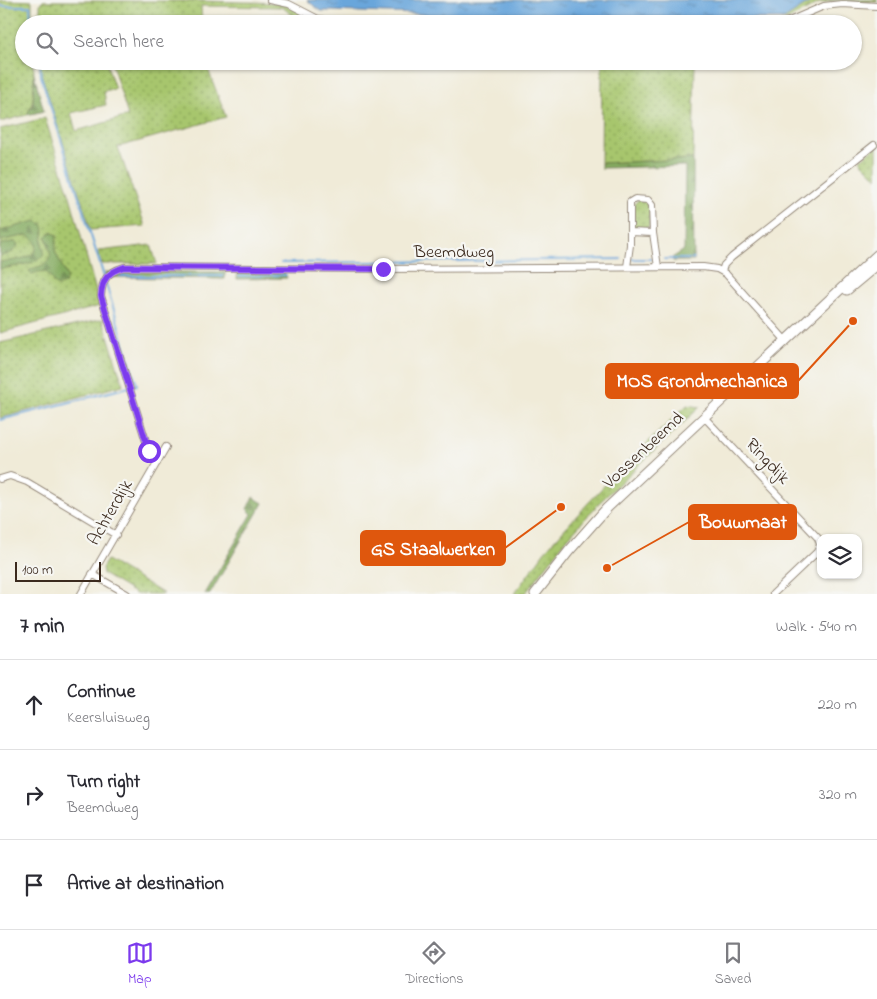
<!DOCTYPE html>
<html lang="en">
<head>
<meta charset="utf-8">
<style>
  body { margin:0; font-family:"Indie Flower",sans-serif; background:#f2f2f3; color:#2b2b33 }
  .controls { position:absolute; right:15px; bottom:15px; display:grid; overflow:hidden; border-radius:10px; box-shadow:0 1px 4px #0004 }
  .controls button { width:45px; height:45px; display:grid; place-items:center; padding:0; border:0; border-bottom:1px solid #e1e1e2; background:#fff; color:#2b2b33; font:25px sans-serif }
  .scale { position:absolute; left:15px; bottom:12px; width:86px; box-sizing:border-box; padding-left:5px; border:2px solid #3b2a1e; border-top:0; font-size:14px; line-height:18px; white-space:nowrap; color:#3b2a1e; -webkit-text-stroke:4px #f6f6f2; paint-order:stroke }
  .stop { position:absolute; width:15px; height:15px; margin:-11px; border:4px solid #7c3aed; border-radius:50%; background:#fff }
  .stop.end { background:#7c3aed; border-color:#fff; box-shadow:0 1px 5px #0008 }
  .list { margin:0; padding:0; list-style:none }
  h2 { display:flex; justify-content:space-between; align-items:center; height:65px; margin:0; padding:0 20px; font-size:21px }
  h2 small { font-size:16px; font-weight:400; color:#7c7c81 }
  .list li { display:grid; grid-template-columns:32px 1fr auto; gap:15px; align-items:center; box-sizing:border-box; height:90px; padding:0 20px; border-top:1px solid #e1e1e2 }
  .list b { display:block; font-size:19px; white-space:nowrap }
  .list p { margin:0; font-size:16px; white-space:nowrap; color:#7c7c81 }
  .list em { font-size:16px; font-style:normal; color:#7c7c81 }
  .icon { flex:none; width:28px; height:28px; fill:none; stroke:currentColor; stroke-width:2; stroke-linecap:round; stroke-linejoin:round }
  .map { position:relative; flex:none; width:877px; height:594px; overflow:hidden }
  .search { position:absolute; background:#fff; box-shadow:0 1px 4px #0004; left:15px; right:15px; top:15px; height:55px; display:flex; align-items:center; gap:12px; box-sizing:border-box; padding:0 18px; border-radius:28px; color:#7c7c81; font-size:19px }
  .sheet { height:335px; background:#fff }
  nav { display:flex; justify-content:space-around; align-items:center; box-sizing:border-box; height:70px; border-top:1px solid #e1e1e2; background:#fff; font-size:14px; color:#7c7c81 }
  nav a { display:grid; justify-items:center; gap:2px }
  nav .on { color:#7c3aed }
  .map>svg:first-child { display:block }
  .grass { fill:url(#grass-dots); stroke:#717846 }
  .forest { fill:url(#forest-firs); stroke:#606a3f }
  .water { fill:url(#water-ripples); stroke:#52687c }
  .lines { fill:none; stroke-linecap:round; stroke-linejoin:round }
  .stream { stroke:#69a6db; stroke-width:2 }
  .minor-casing { stroke:#968a7b; stroke-width:8 }
  .secondary-casing { stroke:#968a7b; stroke-width:11 }
  .minor { stroke:#fff; stroke-width:6 }
  .secondary { stroke:#fff; stroke-width:9 }
  .route { stroke:#7c3aed; stroke-width:6 }
  .labels { text-anchor:middle; dominant-baseline:central; stroke-width:4.5; stroke-linejoin:round; paint-order:stroke }
  .street-label { font-size:18px; fill:#3b2a1e; stroke:#f6f6f2 }
  .leader { fill:none; stroke:#df570d; stroke-width:2 }
  .callout-dot { fill:#df570d; stroke:#f6f6f2; stroke-width:2 }
  .callout { fill:#df570d; stroke:#df570d; stroke-width:2 }
  .callout-label { font-size:19px; text-anchor:middle; font-weight:bold; fill:#fff }
</style>
</head>
<body>
<div class="map">
<svg width="877" height="594" viewBox="0 0 877 594">
  <defs>
    <pattern id="grass-dots" width="8" height="8" patternUnits="userSpaceOnUse" patternTransform="scale(1.25)"><rect width="8" height="8" fill="#a7c66d"/><path d="M2 2h.1M6 6h.1" fill="none" stroke="#89a159" stroke-width="1.8" stroke-linecap="round"/></pattern>
    <pattern id="forest-firs" width="22" height="20" patternUnits="userSpaceOnUse" patternTransform="scale(1.25)"><rect width="22" height="20" fill="#85ab60"/><path d="M5 1l3.5 6h-7zM16 11l3.5 6h-7z" fill="#6e8b4f"/></pattern>
    <pattern id="water-ripples" width="26" height="14" patternUnits="userSpaceOnUse" patternTransform="scale(1.25)"><rect width="26" height="14" fill="#69a6db"/><path d="M2 4q2-2 4 0t4 0M15 11q2-2 4 0t4 0" fill="none" stroke="#5887b1"/></pattern>
  </defs>
  <rect width="100%" height="100%" fill="#f6f6f2"/>
  <filter id="ink" filterUnits="userSpaceOnUse"><feTurbulence type="fractalNoise" baseFrequency=".02" numOctaves="2"/><feDisplacementMap in="SourceGraphic" scale="10" xChannelSelector="R" yChannelSelector="G"/><feConvolveMatrix kernelMatrix="1 2 1 2 8 2 1 2 1" color-interpolation-filters="sRGB"/></filter>
  <filter id="wash" filterUnits="userSpaceOnUse"><feTurbulence type="fractalNoise" baseFrequency=".0096" numOctaves="4" result="noise"/><feDisplacementMap in="SourceGraphic" scale="20" xChannelSelector="R" yChannelSelector="G"/><feGaussianBlur stdDeviation="1.12" result="paint"/><feColorMatrix in="noise" values="0 0 0 0 0 0 0 0 0 0 0 0 0 0 0 0 0 1.4 0 .05"/><feComposite in="paint" operator="in"/></filter>
  <g filter="url(#wash)">
    <rect width="100%" height="100%" fill="#f0ebd8"/>
    <path class="grass" d="M0,0L32,1V24H24V61H33C35,78 36,100 27,115L0,122Z
      M813,0H877V2L834,1L819,3L786,21L781,19H784Z
      M42,1H202L283,3L323,24H304L282,7L201,6L202,24H40V3Z
      M40,61H106L115,89L104,91L106,105L71,113L76,131L128,116L111,61H205L226,117L118,147L145,226L91,230L40,70Z
      M602,61H695L693,159L601,163Z
      M45,118L70,196L100,306L0,333V129Z
      M877,146V178L859,160Z
      M638,200H646L650,204L649,226L647,229H638L633,225L634,204Z
      M151,245L157,264H102L98,251Z
      M103,319L123,385L0,418V343Z
      M687,405L700,407L601,501L567,539L525,594H514L548,547L612,477Z
      M107,560L164,594H136L103,574L102,568Z"/>
    <path class="forest" d="M34,74L44,111L27,115L33,103Z
      M693,159L694,261H673L672,258L684,250L685,166L601,168V163Z
      M36,221L42,224C46,231 42,236 42,244C43,247 44,248 44,252C43,264 10,267 0,269V262C10,261 40,259 36,244C35,239 31,237 27,235L0,241V231Z
      M51,232L57,235L55,251L67,277L65,284L59,286L54,284C48,271 46,269 32,274L29,271C33,268 36,268 41,266C56,260 49,248 46,237Z
      M12,242H16L18,244C14,252 9,255 0,256V245Z
      M237,271H284L287,278L237,279Z
      M105,272H225V279L106,277Z
      M253,497L263,503L210,594H205L252,514L247,509Z"/>
    <path class="water" d="M307,0H813L784,19L502,17L330,11H320Z"/>
    <g class="lines">
      <path class="stream" d="M0,6H30L31,24
        M40,61L41,76L104,277
        M632,259H652
        M664,259H694
        M281,263L621,259
        M120,276H223
        M239,276L286,275
        M0,420L137,385L106,284"/>
    </g>
  </g>
  <g filter="url(#ink)">
    <g class="lines">
      <defs>
        <path id="minor" d="M270,0L289,4L318,19L347,24
          M373,24H490
          M782,24L824,6L842,4L877,6
          M630,232L653,233
          M627,267L630,245V202L635,199L648,200L652,205L653,233L658,267
          M722,271L724,265L732,257L874,145
          M704,417L818,538L820,545L817,552L773,594
          M157,463L149,451L101,296C102,279 108,272 124,267L383,269L703,267L717,269L726,274L786,341
          M0,479L10,476L27,482L116,535
          M92,574L127,594
          M81,594L166,447"/>
        <path id="secondary" d="M847,290L877,265
          M535,594L569,551L607,508L877,255"/>
      </defs>
      <use href="#minor" class="minor-casing"/>
      <use href="#secondary" class="secondary-casing"/>
      <use href="#minor" class="minor"/>
      <use href="#secondary" class="secondary"/>
    </g>
  </g>
  <g class="lines" filter="url(#ink)">
    <path class="route" d="M149,451L101,296C102,279 108,272 124,267L383,269"/>
  </g>
  <g class="labels">
    <g class="street-label">
      <text x="454" y="253">Beemdweg</text>
      <text transform="translate(644 451) rotate(-43)">Vossenbeemd</text>
      <text transform="translate(767 462) rotate(47)">Ringdijk</text>
      <text transform="translate(111 513) rotate(-60)">Achterdijk</text>
    </g>
  </g>
  <path class="leader" d="M853 321L798 381M607 568L689 522M561 507L505 548"/>
  <g class="callout-dot">
    <circle cx="853" cy="321" r="5"/>
    <circle cx="607" cy="568" r="5"/>
    <circle cx="561" cy="507" r="5"/>
  </g>
  <g class="callout">
    <rect x="606" y="364" width="192" height="34" rx="5"/>
    <rect x="689" y="505" width="107" height="34" rx="5"/>
    <rect x="361" y="531" width="144" height="34" rx="5"/>
  </g>
  <g class="callout-label">
    <text x="702" y="387">MOS Grondmechanica</text>
    <text x="743" y="528">Bouwmaat</text>
    <text x="433" y="555">GS Staalwerken</text>
  </g>
</svg>
<div class="controls">
<button><svg class="icon" aria-label="layers" viewBox="0 0 24 24"><path d="M12 4l9 5-9 5-9-5zM3 14l9 5 9-5"/></svg></button>
</div>
<div class="scale">100 m</div>
<div class="stop" style="left:149px;top:451px"></div>
<div class="stop end" style="left:383px;top:269px"></div>
<div class="search"><svg class="icon" aria-label="search" viewBox="0 0 24 24"><circle cx="10" cy="10" r="6"/><path d="M15 15l6 6"/></svg>Search here</div>
</div>
<section class="sheet">
<h2>7 min<small>Walk · 540 m</small></h2>
<ul class="list">
<li><svg class="icon" aria-label="ahead" viewBox="0 0 24 24"><path d="M12 20V5M6 11l6-6 6 6"/></svg><div><b>Continue</b><p>Keersluisweg</p></div><em>220 m</em></li>
<li><svg class="icon" aria-label="right" viewBox="0 0 24 24"><path d="M7 20v-9h11M14 6l5 5-5 5"/></svg><div><b>Turn right</b><p>Beemdweg</p></div><em>320 m</em></li>
<li><svg class="icon" aria-label="arrive" viewBox="0 0 24 24"><path d="M6 21V4h12l-3 4 3 4H6"/></svg><div><b>Arrive at destination</b></div></li>
</ul>
</section>
<nav>
<a class="on"><svg class="icon" aria-label="map" viewBox="0 0 24 24"><path d="M3 6l6-2 6 2 6-2v14l-6 2-6-2-6 2zM9 4v14M15 6v14"/></svg>Map</a>
<a><svg class="icon" aria-label="directions" viewBox="0 0 24 24"><path d="M12 3l9 9-9 9-9-9zM9 14v-3h6M13 9l2 2-2 2"/></svg>Directions</a>
<a><svg class="icon" aria-label="saved" viewBox="0 0 24 24"><path d="M7 4h10v16l-5-4-5 4z"/></svg>Saved</a>
</nav>
</body>
</html>
